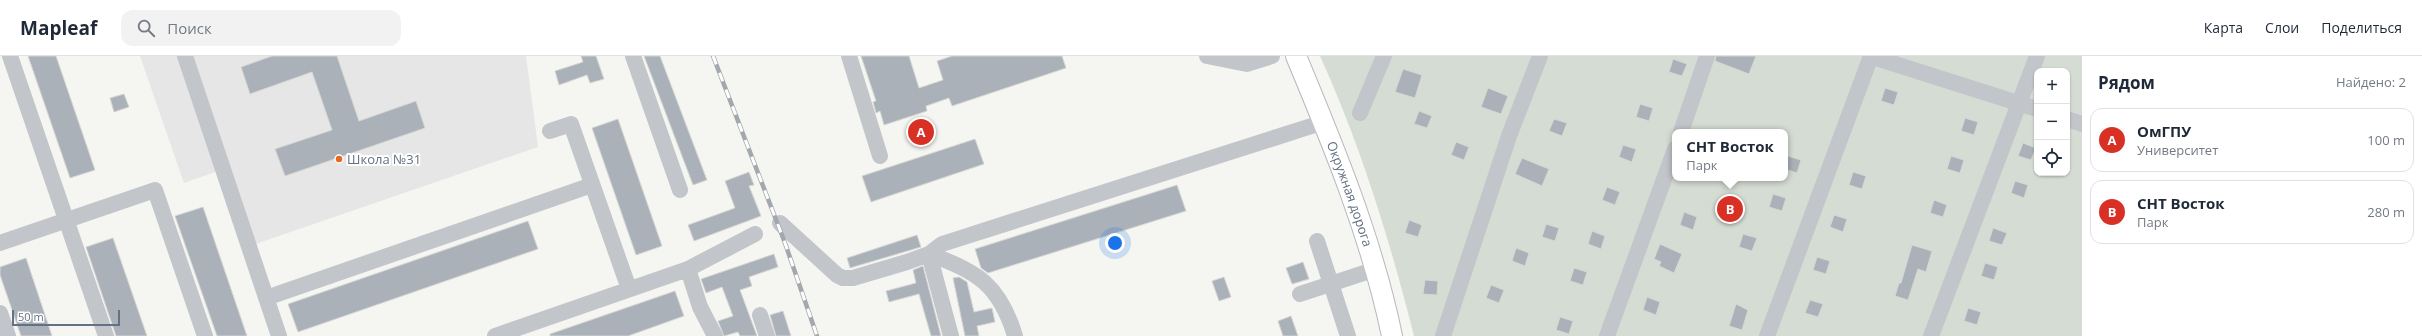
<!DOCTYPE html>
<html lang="ru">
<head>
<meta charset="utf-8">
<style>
  body { margin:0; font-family:"Open Sans",sans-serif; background:#f2f2f3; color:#1f2937 }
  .controls { position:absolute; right:12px; top:12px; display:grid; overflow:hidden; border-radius:8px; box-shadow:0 1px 3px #0004 }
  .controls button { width:36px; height:36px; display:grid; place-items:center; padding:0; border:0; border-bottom:1px solid #e0e1e3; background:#fff; color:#1f2937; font:20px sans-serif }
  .scale { position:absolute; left:12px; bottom:10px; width:108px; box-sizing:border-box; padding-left:4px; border:2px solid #647183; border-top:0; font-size:11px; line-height:14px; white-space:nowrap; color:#647183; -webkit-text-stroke:3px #fff; paint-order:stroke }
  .you { position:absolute; left:1115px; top:187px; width:14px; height:14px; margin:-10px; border:3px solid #fff; border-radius:50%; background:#1a73e8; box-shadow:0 0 0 6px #1a73e833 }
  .badge { display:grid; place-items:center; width:26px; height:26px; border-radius:50%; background:#d93025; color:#fff; font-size:13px; font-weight:700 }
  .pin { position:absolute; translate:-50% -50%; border:2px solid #fff; box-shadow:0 1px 4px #0006 }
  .popup { position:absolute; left:1672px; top:73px; width:116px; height:52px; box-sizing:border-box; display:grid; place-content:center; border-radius:8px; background:#fff; filter:drop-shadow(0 1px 3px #0005); font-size:13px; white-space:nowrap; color:#747a83 }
  .popup b { font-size:15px; color:#1f2937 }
  .popup::after { content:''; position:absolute; left:50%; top:100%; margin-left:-8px; border:8px solid transparent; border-top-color:#fff }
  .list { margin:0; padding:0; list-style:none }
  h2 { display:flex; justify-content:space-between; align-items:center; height:52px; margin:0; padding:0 16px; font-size:17px }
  h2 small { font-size:13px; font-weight:400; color:#747a83 }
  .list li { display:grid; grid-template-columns:26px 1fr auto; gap:12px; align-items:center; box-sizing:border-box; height:64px; margin:0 8px 8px; padding:0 8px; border:1px solid #e0e1e3; border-radius:12px }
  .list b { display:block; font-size:15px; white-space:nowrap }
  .list p { margin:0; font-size:13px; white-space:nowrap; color:#747a83 }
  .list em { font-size:13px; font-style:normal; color:#747a83 }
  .icon { flex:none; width:22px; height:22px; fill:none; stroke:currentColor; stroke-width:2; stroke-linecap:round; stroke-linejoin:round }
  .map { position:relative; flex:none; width:2082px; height:280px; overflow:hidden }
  header { display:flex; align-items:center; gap:24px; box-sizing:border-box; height:56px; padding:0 20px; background:#fff; border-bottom:1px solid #e0e1e3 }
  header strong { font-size:19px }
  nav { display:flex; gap:22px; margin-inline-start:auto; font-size:14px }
  .search { width:280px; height:36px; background:#f2f2f3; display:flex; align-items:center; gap:10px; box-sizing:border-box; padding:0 14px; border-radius:12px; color:#747a83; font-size:15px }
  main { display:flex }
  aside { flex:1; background:#fff }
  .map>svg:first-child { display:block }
  .built { fill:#e5e6e5 }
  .green { fill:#d5dcd3; fill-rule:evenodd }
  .building { fill:#abb1b8; stroke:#d6d7d4 }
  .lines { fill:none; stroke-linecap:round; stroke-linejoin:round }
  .major-casing { stroke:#b5b8bd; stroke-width:22 }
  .minor { stroke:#c2c5c9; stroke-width:16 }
  .major { stroke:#fff; stroke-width:20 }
  .rail-casing { stroke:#a3a7ae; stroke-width:4.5 }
  .rail { stroke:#fff; stroke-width:3; stroke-dasharray:9; stroke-linecap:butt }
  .poi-dot { fill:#e56822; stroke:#fff; stroke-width:1.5 }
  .labels { text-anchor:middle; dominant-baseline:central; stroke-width:4; stroke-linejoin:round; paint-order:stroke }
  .poi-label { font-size:13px; fill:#647183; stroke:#fff; text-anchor:start }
  .street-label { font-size:13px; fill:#647183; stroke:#fff }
</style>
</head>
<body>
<header>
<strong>Mapleaf</strong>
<div class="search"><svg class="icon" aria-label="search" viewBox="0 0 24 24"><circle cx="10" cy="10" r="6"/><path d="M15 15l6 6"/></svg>Поиск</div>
<nav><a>Карта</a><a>Слои</a><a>Поделиться</a></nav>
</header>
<main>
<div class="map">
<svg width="2082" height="280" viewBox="0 0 2082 280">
  <rect width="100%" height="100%" fill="#f5f5f1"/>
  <path class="built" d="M140,0H526L538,91L244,192L218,115L184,127Z"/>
  <path class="green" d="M1320,0H2082V280H1414C1390,185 1361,90 1320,0ZM2037,15H2067V117H2037ZM1675,76H1785V122H1675Z"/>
  <path class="building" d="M28,0H56L95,114L70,122Z
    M272,0H337L359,65L416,45L425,72L285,120L275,93L332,74L312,16L250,38L241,11Z
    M581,0H596L604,23L590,27L587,19L559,29L555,15L583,6Z
    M644,0H660L707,124L693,129Z
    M861,0H909L919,32L943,24L937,5L952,0H1062L1066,12L952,50L949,42L926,50L927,55L884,69L880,55L876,57L873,46L876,45Z
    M1716,0H1756L1749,18L1715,5Z
    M1673,3L1687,8L1682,20L1669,16Z
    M1403,13L1422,19L1415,42L1395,36Z
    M1488,32L1508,40L1501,58L1481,51Z
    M1885,32L1898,36L1894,49L1881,45Z
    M124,38L129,51L114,56L110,42Z
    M1640,48L1653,52L1649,65L1636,61Z
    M1419,55L1432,60L1427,72L1414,68Z
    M1965,62L1978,66L1974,79L1961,75Z
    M618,63L662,190L636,199L592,72Z
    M1554,63L1567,67L1562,80L1549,75Z
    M975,83L984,108L871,146L862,120Z
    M1456,86L1469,91L1464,104L1451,99Z
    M2023,87L2036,92L2031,104L2018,100Z
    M1623,89L1636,93L1632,106L1619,101Z
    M1788,100L1801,104L1797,117L1785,113Z
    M1951,100L1964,104L1960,117L1947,113Z
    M1522,102L1549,113L1542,130L1515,118Z
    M749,116L754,129L749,130L761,160L694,185L688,169L735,152L725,125Z
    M1853,116L1866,120L1862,133L1849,129Z
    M2015,125L2028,129L2024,142L2011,137Z
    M1177,129L1186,155L988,217L981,212L975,193Z
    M1607,131L1620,136L1615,149L1602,144Z
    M1773,138L1786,142L1782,155L1769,151Z
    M1934,144L1947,149L1943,161L1930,157Z
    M203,151L247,280H217L175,160Z
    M1684,156L1697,161L1693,174L1680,169Z
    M1834,159L1847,163L1843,176L1830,171Z
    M1409,164L1422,169L1418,181L1405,177Z
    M528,165L538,193L298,276L288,248Z
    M1546,168L1559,172L1555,185L1542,181Z
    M1993,172L2007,177L2002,189L1989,185Z
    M1592,175L1605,180L1601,193L1588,188Z
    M1743,178L1757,182L1752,195L1739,191Z
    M917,179L921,191L850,212L847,202Z
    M113,182L147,280H116L115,277L86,191Z
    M1660,188L1682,198L1674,217L1659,210L1661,206L1654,203Z
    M1912,189L1932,195L1926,216L1918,213L1908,244L1895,240L1899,227H1901Z
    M1516,192L1529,197L1525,210L1512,205Z
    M774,198L778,211L749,221L752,230L740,234L757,280H740L738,276L724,280L718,265L733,260L722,231L706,237L701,223Z
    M1817,201L1830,205L1826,218L1813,214Z
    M26,202L52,280H21L0,219V211Z
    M1303,206L1309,223L1292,228L1286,212Z
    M1985,207L1998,211L1994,224L1981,220Z
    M923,210L941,280H931L919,238L889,246L886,235L916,227L913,214Z
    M1574,212L1587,216L1583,229L1570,225Z
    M959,221L967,226L974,256L992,252L995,266L977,270L979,280H965L953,222Z
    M1224,221L1231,241L1219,245L1212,225Z
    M1425,224L1438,225L1437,239L1423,238Z
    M1491,229L1504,234L1499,247L1486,242Z
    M675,235L684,260L628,280H550V278Z
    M1647,241L1660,246L1656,259L1643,254Z
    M1810,244L1823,248L1818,261L1805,257Z
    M1736,248L1748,254L1742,274L1729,270Z
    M1968,252L1981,256L1977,269L1964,265Z
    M783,255L791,280H776L770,259Z
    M1291,260L1298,280H1283L1278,265Z
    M1560,261L1573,265L1569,278L1556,274Z"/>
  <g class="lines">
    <defs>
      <g id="major">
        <path id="s1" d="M1296,0C1334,91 1372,183 1392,280"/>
      </g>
    </defs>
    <use href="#major" class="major-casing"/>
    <path class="minor" d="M10,0L106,280
      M185,0L279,280
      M633,0L680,134
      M849,0L880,100
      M1207,0L1247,8L1272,0
      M1870,0L2037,53
      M1360,57L1384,0
      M2067,63L2082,68
      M550,75L571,68L629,233
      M1681,76L1707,0
      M780,167L837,219L843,222H853L907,206L929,198L942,188L1324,66
      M1317,185L1348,280
      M0,187L155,134L205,280
      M688,213L700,251L715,280
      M1300,238L1376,213
      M266,242L592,129
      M0,257L8,280
      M760,259L767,280
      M495,280L688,213L755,178
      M951,280L929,198C978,215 1000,230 1015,280
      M1443,280L1509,80L1540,0
      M1607,280L1675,93
      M1767,280L1871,0
      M1931,280L2037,0"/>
    <use href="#major" class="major"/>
    <defs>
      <path id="rail" d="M713,0L785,187L817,280"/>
    </defs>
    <use href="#rail" class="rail-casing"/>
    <use href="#rail" class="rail"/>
  </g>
  <circle class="poi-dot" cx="339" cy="103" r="4"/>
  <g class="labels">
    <g class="poi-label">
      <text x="347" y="103">Школа №31</text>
    </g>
    <g class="street-label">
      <text stroke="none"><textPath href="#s1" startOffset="148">Окружная дорога</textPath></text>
    </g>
  </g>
</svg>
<div class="controls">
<button>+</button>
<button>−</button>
<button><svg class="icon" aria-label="locate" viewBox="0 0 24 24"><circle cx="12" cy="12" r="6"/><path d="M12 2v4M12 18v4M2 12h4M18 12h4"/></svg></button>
</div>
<div class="scale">50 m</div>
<div class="you"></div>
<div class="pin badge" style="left:921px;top:76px">A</div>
<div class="pin badge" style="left:1730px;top:153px">B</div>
<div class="popup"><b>СНТ Восток</b>Парк</div>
</div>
<aside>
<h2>Рядом<small>Найдено: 2</small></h2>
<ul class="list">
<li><span class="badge">A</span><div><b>ОмГПУ</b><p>Университет</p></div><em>100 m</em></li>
<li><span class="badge">B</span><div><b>СНТ Восток</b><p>Парк</p></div><em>280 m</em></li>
</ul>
</aside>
</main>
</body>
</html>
